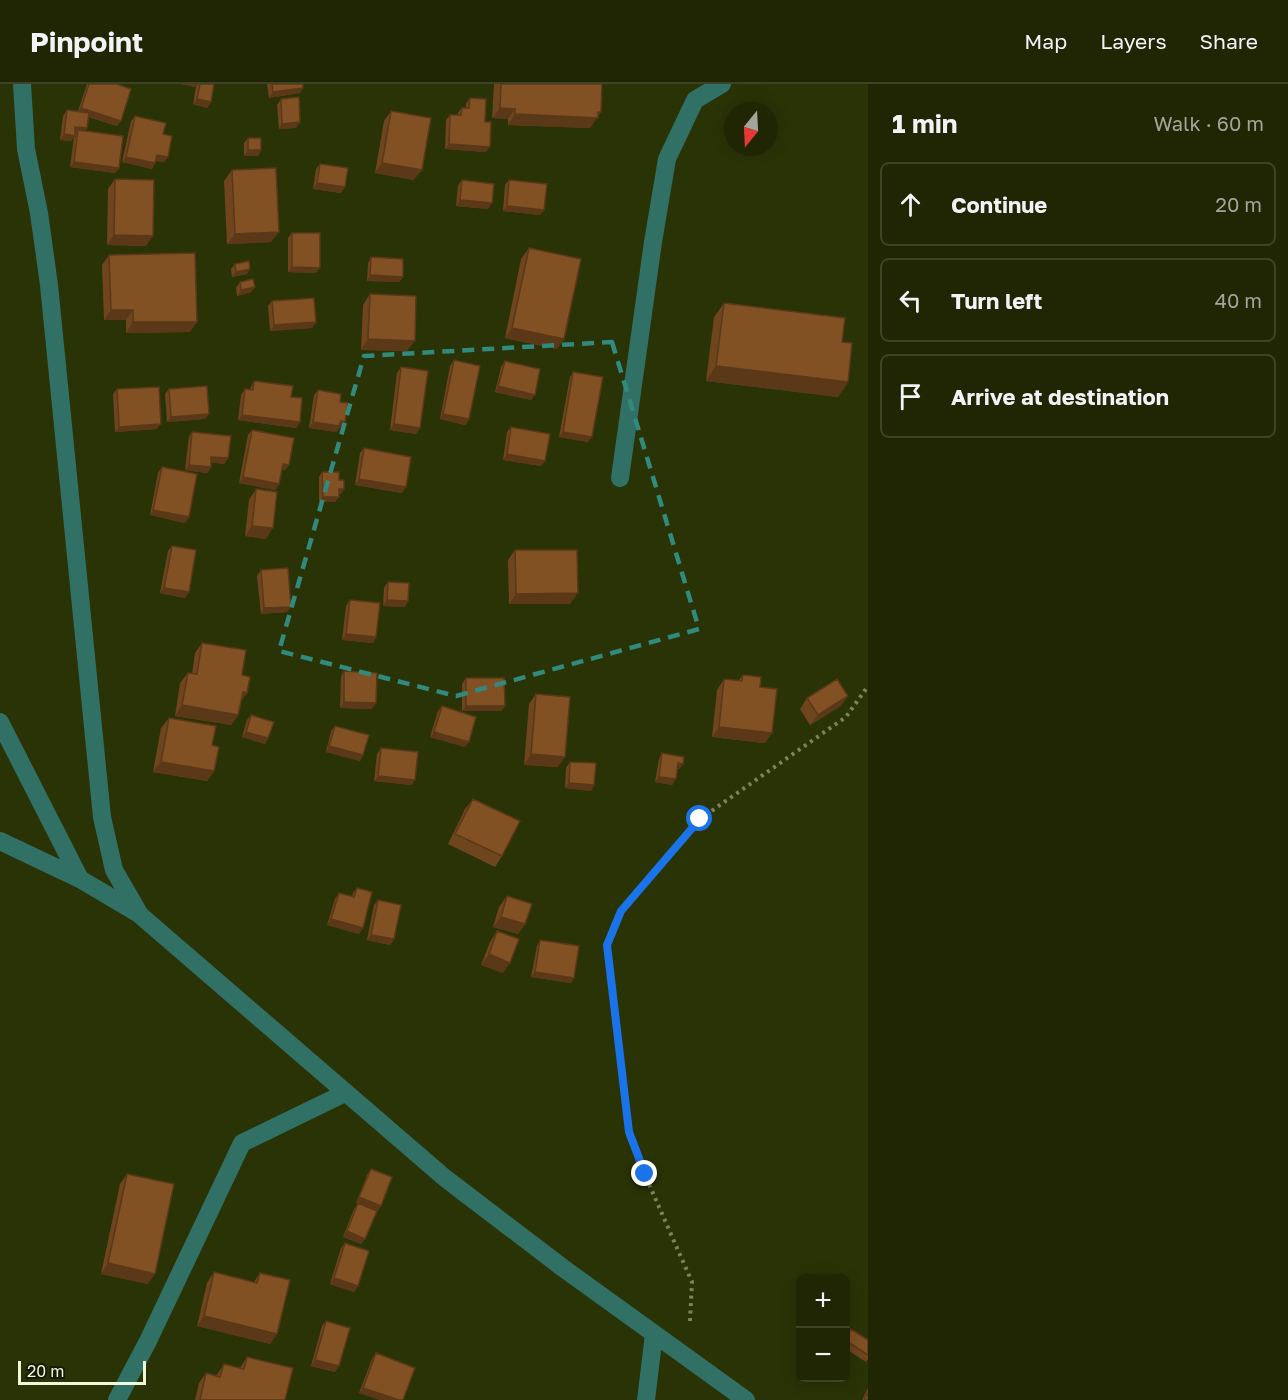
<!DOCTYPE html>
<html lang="en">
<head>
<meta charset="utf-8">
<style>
  body { margin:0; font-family:"Golos Text",sans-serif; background:#282e0e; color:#f1f3f6 }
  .controls { position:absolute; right:18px; bottom:18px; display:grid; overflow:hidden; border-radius:9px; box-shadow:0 3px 15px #0003 }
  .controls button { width:54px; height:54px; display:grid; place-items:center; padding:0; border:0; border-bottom:2px solid #3d4326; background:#202604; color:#f1f3f6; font:30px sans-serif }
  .compass { position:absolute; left:724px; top:18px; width:54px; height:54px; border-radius:50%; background:#202604; box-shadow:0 3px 15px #0003; rotate:198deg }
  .scale { position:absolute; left:18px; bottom:15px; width:128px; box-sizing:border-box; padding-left:6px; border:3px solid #f0f8da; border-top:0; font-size:16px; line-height:21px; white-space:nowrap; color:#f0f8da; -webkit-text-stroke:4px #141903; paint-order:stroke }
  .stop { position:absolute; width:18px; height:18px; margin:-14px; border:4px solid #1a73e8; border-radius:50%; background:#fff }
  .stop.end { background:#1a73e8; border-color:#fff; box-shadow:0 2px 6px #0008 }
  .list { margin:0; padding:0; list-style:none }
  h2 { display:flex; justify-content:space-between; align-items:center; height:78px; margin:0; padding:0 24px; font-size:26px }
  h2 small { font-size:20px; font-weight:400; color:#a2a59a }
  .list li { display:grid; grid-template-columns:39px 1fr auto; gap:18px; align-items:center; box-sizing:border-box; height:84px; margin:0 12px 12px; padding:0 12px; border:2px solid #3d4326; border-radius:9px }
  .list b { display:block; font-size:22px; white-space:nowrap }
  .list em { font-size:20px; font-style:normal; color:#a2a59a }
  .icon { flex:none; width:33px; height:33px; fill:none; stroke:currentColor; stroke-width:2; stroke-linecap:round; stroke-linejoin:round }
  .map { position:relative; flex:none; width:868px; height:1316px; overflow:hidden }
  header { display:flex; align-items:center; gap:36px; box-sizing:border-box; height:84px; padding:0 30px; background:#202604; border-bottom:2px solid #3d4326 }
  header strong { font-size:28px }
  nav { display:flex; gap:33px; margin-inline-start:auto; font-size:21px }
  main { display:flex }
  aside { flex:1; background:#202604 }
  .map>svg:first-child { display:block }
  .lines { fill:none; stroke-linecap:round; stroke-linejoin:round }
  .path { stroke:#7b835c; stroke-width:4; stroke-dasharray:3 4.5; stroke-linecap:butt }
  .street { stroke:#317065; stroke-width:18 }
  .wall { fill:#6f451e }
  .shaded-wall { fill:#5a3818 }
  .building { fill:#815023; stroke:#5a3818; stroke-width:1.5 }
  .route { stroke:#1a73e8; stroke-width:8 }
  .marked { fill:none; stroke:#318a7e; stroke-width:4.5; stroke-dasharray:12 8; stroke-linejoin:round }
</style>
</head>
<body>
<header>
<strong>Pinpoint</strong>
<nav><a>Map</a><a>Layers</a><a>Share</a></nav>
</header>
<main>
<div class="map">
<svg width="868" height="1316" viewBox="0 0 868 1316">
  <rect width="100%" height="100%" fill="#2a3306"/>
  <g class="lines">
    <path class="path" d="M690,1237L692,1198L645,1091L629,1048L607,861L621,827L700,735L846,633L868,602"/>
    <path class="street" d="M22,0L26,65L39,129L49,201L102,733L114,786L140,831L445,1094L563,1184L746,1316
      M620,394L653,158L667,75L695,16L722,0
      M0,638L80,795
      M0,757L80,795L139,830
      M117,1316L148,1257L242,1059L345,1009
      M646,1316L654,1250"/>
  </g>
  <path class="wall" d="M87,0H117L121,37L117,42L88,33L87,44L85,47L119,84L115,89L70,83L74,53L71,57L60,56L63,32L67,26L78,27Z
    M181,0H214L207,24L193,20L196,3Z
    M267,0H303V4L300,9L269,14Z
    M494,0H602L598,32L590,44L508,41V35L492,34Z
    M470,14L485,38L486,68L445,65L446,36L450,31H458V29L462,24H466V20Z
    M281,15L300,38L296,44L279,45L277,21Z
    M391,27L414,96L375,89L384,37Z
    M135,32L163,50L168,73L164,78L156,77L152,85L122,78L131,37Z
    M248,54L261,66L258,72H244V59Z
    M320,80L341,109L313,105L316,85Z
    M232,86L271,158L227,160L224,97Z
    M115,95L146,162L107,161L108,105Z
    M462,96L488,125L456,122L458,102Z
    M509,96L544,126L540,131L503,127L505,101Z
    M292,149L316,189L288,188V154Z
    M529,164L564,255L557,265L505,254L521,175Z
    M109,171L190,248L126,249V236H104L102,181Z
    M371,173L403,193L399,198L367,197L368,179Z
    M235,180L247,190L232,193L231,185Z
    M240,198L255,203L251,208L237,212L236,204Z
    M370,210L407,267L361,266L363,221Z
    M272,217L316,238L312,244L270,247L268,222Z
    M724,219L842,258L848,298L838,313L706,297L714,233Z
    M454,276L469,335L465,341L440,335L450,282Z
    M505,277L531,316L495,308L501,283Z
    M401,283L420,344L416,350L390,346L397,289Z
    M573,288L588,358L559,353L570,293Z
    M254,297L291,313L300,338L296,344L238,336L241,311L245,305L250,306L251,303Z
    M117,305L157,345L115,348L113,310Z
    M169,305L205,335L167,338L165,310Z
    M318,306L340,318L345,338L336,348L309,344L314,311Z
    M511,343L545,377L541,382L503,376L507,348Z
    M252,346L289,381L285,386H282L279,400L275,406L239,399L248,351Z
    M192,348L228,374L224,380L211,378V383L207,389L185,386L189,353Z
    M364,364L402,409L355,401L360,369Z
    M162,383L189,433L185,439L150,431L158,389Z
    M322,388L339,396L344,405L341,410H339L335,418H319V393Z
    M256,405L266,455L245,452L249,416Z
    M172,462L185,514L160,509L168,467Z
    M515,466L570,520H509L508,476Z
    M261,486L291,523L287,528L261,530L257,492Z
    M388,498L405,523L383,522L384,504Z
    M350,516L376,553L373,559L342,556L346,522Z
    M202,559L242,591L241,619L238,631L231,641L175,632L180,599L188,589L192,590L195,569Z
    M344,587L372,625L340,624L341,593Z
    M743,591L760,603L772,649L765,659L712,653L717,606L724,595L739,596Z
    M466,594L505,622L501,627H462V600Z
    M536,610L558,683L524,681L529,620Z
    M807,614L841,622L810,641L800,625Z
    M442,622L469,658L465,663L430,653L438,627Z
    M251,631L268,654L265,660L242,653L247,636Z
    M169,634L212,661L214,687L207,697L153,688L161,644Z
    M335,642L363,671L360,677L326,668L331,647Z
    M381,664L412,701L374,697L377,670Z
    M662,669L683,680L679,685H677L676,695L672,701L655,698L659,675Z
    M570,678L594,701L591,707L565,704L566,684Z
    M473,715L502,772L495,783L448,760L465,725Z
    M357,804L359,850L327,841L335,815L339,809L352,813L353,809Z
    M507,812L525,840L518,850L493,843L499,823Z
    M378,816L394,855L390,861L367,856L374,821Z
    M497,847L503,889L481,881L490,858Z
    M540,856L574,894L571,899L531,893L537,862Z
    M371,1085L381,1122L377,1128L376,1127L365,1155L361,1160L343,1153L354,1125L358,1120L356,1119L367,1091Z
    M127,1090L148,1200L101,1190L120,1100Z
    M345,1159L358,1202L354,1208L330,1200L341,1164Z
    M214,1188L254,1198L260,1189L277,1250L270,1260L197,1242L207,1199Z
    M801,1230V1241L796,1239Z
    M326,1237L335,1288L311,1282L322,1242Z
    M846,1254L868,1256V1275L866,1278L846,1265Z
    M376,1269L403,1316L359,1309L372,1275Z
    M247,1273L285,1316H195L199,1299L206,1289L216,1292L224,1280L240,1284Z
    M868,1304V1316H862Z"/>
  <path class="shaded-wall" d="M181,0H198L196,3Z
    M303,4L300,9L269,14L273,8Z
    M197,15L211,18L207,24L193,20Z
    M81,24L121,37L117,42L77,29Z
    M500,24L515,25L508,35L492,34Z
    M601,28L590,44L508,41L515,30Z
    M300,38L296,44L279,45L282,40Z
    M75,43L87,44L83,49L78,46L76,49L72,48Z
    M64,50L75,52L71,57L60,56Z
    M449,60L490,63L486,68L445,65Z
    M248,66H261L258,72H244Z
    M157,71L168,73L164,78L154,77Z
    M126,73L155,79L152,85L122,78Z
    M74,78L119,84L115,89L70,83Z
    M382,79L422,86L414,96L375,89Z
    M317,99L345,103L341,109L313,105Z
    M460,116L492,119L488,125L456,122Z
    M507,122L544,126L540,131L503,127Z
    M279,148L271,158L227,160L235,150Z
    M114,151L153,152L146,162L107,161Z
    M292,183L320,184L316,189L288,188Z
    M250,185L247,190L232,193L236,188Z
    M370,191L403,193L399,198L367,197Z
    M255,203L251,208L237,212L241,206Z
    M111,226H133L126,236H104Z
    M133,238H197L190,248L126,249Z
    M316,238L312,244L270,247L274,241Z
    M512,244L564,255L557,265L505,254Z
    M368,255L415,257L407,267L361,266Z
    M716,282L848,298L838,313L706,297Z
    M498,302L535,311L531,316L495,308Z
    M209,330L205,335L167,338L171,333Z
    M443,330L469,335L465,341L440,335Z
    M242,331L300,338L296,344L238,336Z
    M341,337L345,338L336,348L309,344L313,338Z
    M161,340L157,345L115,348L119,343Z
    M394,340L420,344L416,350L390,346Z
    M563,348L592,353L588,358L559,353Z
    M507,370L545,377L541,382L503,376Z
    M211,373L228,374L224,380L207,378Z
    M283,380L289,381L285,386L279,385Z
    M189,381L211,383L207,389L185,386Z
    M243,393L279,400L275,406L239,399Z
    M359,395L406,403L402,409L355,401Z
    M339,405H344L341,410L335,411Z
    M323,413H339L335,418H319Z
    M153,426L189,433L185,439L150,431Z
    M252,442L273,444L266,455L245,452Z
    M164,504L189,508L185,514L160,509Z
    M578,509L570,520H509L516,510Z
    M387,516L408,517L405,523L383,522Z
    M291,523L287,528L261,530L264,524Z
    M346,550L376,553L373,559L342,556Z
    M243,608L247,609L240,619Z
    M848,612L841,622L810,641L818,631Z
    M344,618L376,619L372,625L340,624Z
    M182,621L238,631L231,641L175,632Z
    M466,622H505L501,627H462Z
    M719,643L772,649L765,659L712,653Z
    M246,648L268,654L265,660L242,653Z
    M434,648L469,658L465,663L430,653Z
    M329,662L363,671L360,677L326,668Z
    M531,670L565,673L558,683L524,681Z
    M161,678L214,687L207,697L153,688Z
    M678,679L683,680L679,685L674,684Z
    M378,692L415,696L412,701L374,697Z
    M659,693L676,695L672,701L655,698Z
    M569,699L594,701L591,707L565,704Z
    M501,833L525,840L518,850L493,843Z
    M331,835L363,844L359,850L327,841Z
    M371,851L394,855L390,861L367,856Z
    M489,870L510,879L503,889L481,881Z
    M535,888L574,894L571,899L531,893Z
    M359,1113L381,1122L377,1128L356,1119Z
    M347,1147L365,1155L361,1160L343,1153Z
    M108,1179L155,1190L148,1200L101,1190Z
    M334,1194L358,1202L354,1208L330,1200Z
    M204,1232L277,1250L270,1260L197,1242Z
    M315,1276L339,1282L335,1288L311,1282Z
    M363,1304L399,1316H379L359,1309Z"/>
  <path class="building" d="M89,0H117L131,5L121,37L81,24Z
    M200,0H214L211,18L197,15Z
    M272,0H303V4L273,8Z
    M501,0H602L601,28H598V34L515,30V25L500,24Z
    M299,13L300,38L282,40L281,15Z
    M470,14L486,15L485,38H491L490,63L449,60L450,31H461L462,24H469Z
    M67,26L89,29L87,44L75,43V52L64,50Z
    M391,27L431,34L422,86L382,79Z
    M135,32L166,39L163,50L172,52L168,73L157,71L155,79L126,73Z
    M78,46L123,52L119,84L74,78Z
    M248,54H261V66H248Z
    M320,80L348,84L345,103L317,99Z
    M276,84L279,148L235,150L232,86Z
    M115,95L154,96L153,152L114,151Z
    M462,96L494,100L492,119L460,116Z
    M509,96L547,100L544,126L507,122Z
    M292,149H320V184L292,183Z
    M529,164L581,175L564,255L512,244Z
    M195,169L197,238H133V226H111L109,171Z
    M371,173L403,175V193L370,191Z
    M249,177L250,185L236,188L235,180Z
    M253,195L255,203L241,206L240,198Z
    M370,210L416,212L415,257L368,255Z
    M314,214L316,238L274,241L272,217Z
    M724,219L845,234L842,258L852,259L848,298L716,282Z
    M454,276L480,282L469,335L443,330Z
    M505,277L540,285L535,311L498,302Z
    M401,283L428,287L420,344L394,340Z
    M573,288L603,293L592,353L563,348Z
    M254,297L293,302L291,313L302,314L300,338L242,331L245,305L253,306Z
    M207,302L209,330L171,333L169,305Z
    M159,303L161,340L119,343L117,305Z
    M318,306L341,310L340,318L348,319L345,338L341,337L339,342L313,338Z
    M511,343L550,350L545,377L507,370Z
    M252,346L294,354L289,381L283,380L279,400L243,393Z
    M192,348L231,352L228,374L211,373V383L189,381Z
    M364,364L411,373L406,403L359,395Z
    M162,383L197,390L189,433L153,426Z
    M322,388H339V396H344V405H339V413H323Z
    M256,405L277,408L273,444L252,442Z
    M172,462L196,466L189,508L164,504Z
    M515,466H577L578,509L516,510Z
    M288,484L291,523L264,524L261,486Z
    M388,498L409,499L408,517L387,516Z
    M350,516L380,519L376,553L346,550Z
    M202,559L246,566L242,591L250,593L247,609L243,608L238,631L182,621L188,589L197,590Z
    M344,587L377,589L376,619L344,618Z
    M743,591L761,593L760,603L777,605L772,649L719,643L724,595L742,597Z
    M466,594H504L505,622H466Z
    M837,595L848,612L818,631L807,614Z
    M536,610L570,613L565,673L531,670Z
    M442,622L476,633L469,658L434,648Z
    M251,631L274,638L268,654L246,648Z
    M169,634L216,642L212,661L219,663L214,687L161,678Z
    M335,642L369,651L363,671L329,662Z
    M381,664L418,668L415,696L378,692Z
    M662,669L684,673L683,680L678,679L676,695L659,693Z
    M570,678L596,679L594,701L569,699Z
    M473,715L520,737L502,772L455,750Z
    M357,804L372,808L363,844L331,835L339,809L354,813Z
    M507,812L532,820L525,840L501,833Z
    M378,816L401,821L394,855L371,851Z
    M497,847L519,855L510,879L489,870Z
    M540,856L579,862L574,894L535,888Z
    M371,1085L392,1093L381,1122L359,1113Z
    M127,1090L174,1100L155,1190L108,1179Z
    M358,1119L377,1127L365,1155L347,1147Z
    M345,1159L369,1167L358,1202L334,1194Z
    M214,1188L257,1199L260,1189L290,1196L277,1250L204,1232Z
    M326,1237L350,1244L339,1282L315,1276Z
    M851,1245L868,1256V1271L846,1257V1254Z
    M376,1269L415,1284L403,1316H399L363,1304Z
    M247,1273L293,1284L285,1316H200L206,1289L220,1293L224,1280L244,1285Z
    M868,1308V1316H864Z"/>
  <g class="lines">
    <path class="route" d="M645,1090L629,1048L607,861L621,827L700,735"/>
  </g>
  <path class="marked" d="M612,258L699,545L456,612L279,567L364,272Z"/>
</svg>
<div class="controls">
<button>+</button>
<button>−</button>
</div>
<svg class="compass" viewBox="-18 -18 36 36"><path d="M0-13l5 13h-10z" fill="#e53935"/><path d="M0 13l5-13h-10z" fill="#a2a59a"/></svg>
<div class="scale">20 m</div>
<div class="stop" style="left:700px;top:735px"></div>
<div class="stop end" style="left:645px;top:1090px"></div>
</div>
<aside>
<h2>1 min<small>Walk · 60 m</small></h2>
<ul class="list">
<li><svg class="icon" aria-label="ahead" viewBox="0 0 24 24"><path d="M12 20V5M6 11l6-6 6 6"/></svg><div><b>Continue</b></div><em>20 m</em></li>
<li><svg class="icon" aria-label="left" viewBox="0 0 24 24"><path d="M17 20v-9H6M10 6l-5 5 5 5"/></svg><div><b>Turn left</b></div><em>40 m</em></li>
<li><svg class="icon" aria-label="arrive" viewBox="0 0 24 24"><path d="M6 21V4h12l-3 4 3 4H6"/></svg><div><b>Arrive at destination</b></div></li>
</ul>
</aside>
</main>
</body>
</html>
